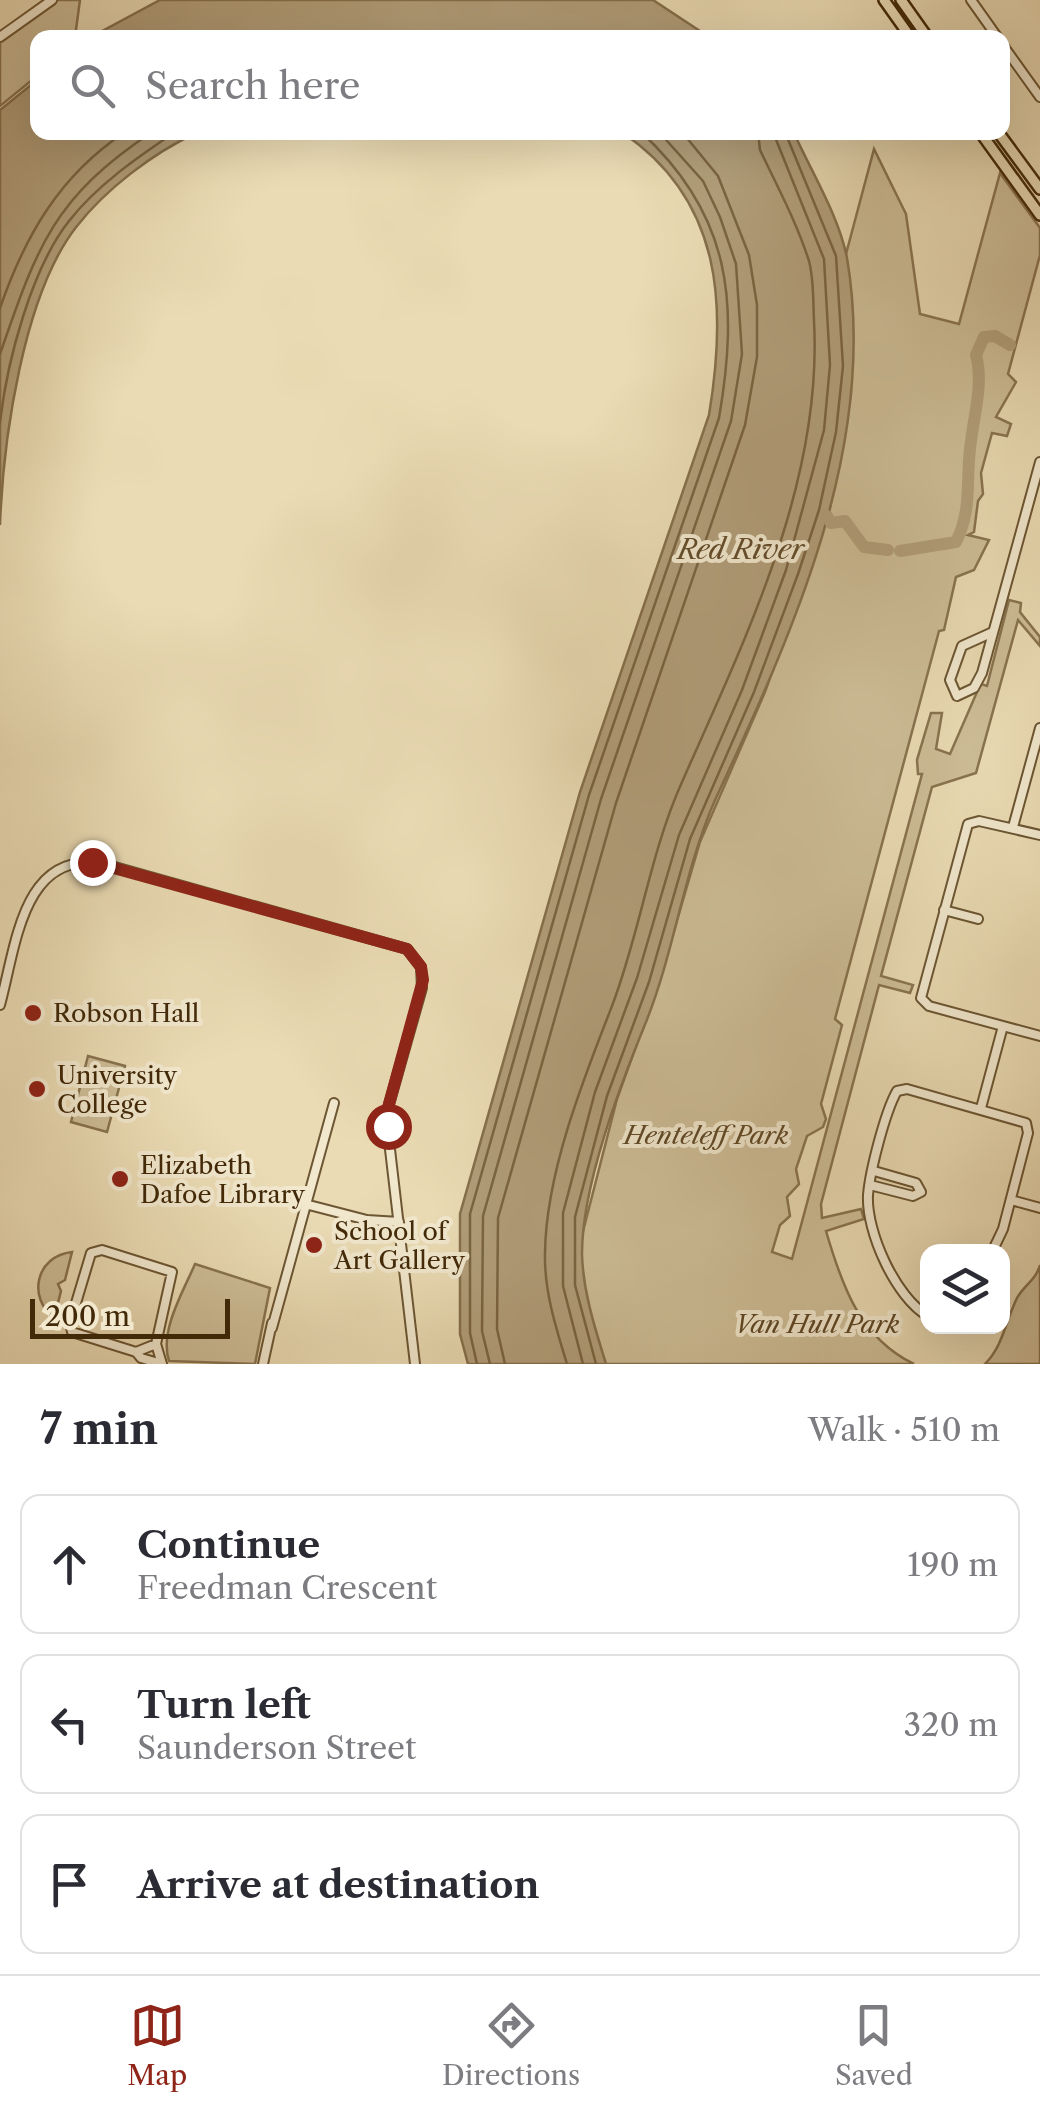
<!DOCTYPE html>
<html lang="en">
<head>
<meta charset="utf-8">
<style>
  body { margin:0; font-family:"Libre Caslon Text",serif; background:#f7f7f7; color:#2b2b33 }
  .controls { position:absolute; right:30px; bottom:30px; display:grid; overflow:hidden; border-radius:20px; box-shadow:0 10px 40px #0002 }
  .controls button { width:90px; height:90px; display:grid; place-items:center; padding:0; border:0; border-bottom:2px solid #e1e1e2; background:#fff; color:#2b2b33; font:50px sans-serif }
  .scale { position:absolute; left:30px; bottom:25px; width:200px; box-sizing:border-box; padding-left:10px; border:5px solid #422908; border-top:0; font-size:28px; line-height:35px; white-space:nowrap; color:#422908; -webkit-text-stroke:8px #f1e8ce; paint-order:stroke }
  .stop { position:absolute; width:30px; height:30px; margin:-22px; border:8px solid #8f2418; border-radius:50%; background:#fff }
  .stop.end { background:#8f2418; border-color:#fff; box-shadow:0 2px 10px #0008 }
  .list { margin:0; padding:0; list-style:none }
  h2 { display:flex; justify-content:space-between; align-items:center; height:130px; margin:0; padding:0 40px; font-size:42px }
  h2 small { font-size:32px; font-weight:400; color:#7c7c81 }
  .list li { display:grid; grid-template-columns:65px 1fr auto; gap:30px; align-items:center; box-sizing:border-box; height:140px; margin:0 20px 20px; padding:0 20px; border:2px solid #e1e1e2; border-radius:20px }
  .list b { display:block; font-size:38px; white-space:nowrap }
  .list p { margin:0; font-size:32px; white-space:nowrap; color:#7c7c81 }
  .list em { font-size:32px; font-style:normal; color:#7c7c81 }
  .icon { flex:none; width:55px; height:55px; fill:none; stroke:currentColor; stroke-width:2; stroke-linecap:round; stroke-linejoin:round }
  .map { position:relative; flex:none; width:1040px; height:1364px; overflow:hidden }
  .search { position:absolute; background:#fff; box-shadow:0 10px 40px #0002; left:30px; right:30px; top:30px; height:110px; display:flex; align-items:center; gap:25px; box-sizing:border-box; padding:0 35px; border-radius:20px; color:#7c7c81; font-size:38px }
  .sheet { height:610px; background:#fff }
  nav { display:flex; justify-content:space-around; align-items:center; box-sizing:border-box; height:140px; border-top:2px solid #e1e1e2; background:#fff; font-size:28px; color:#7c7c81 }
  nav a { display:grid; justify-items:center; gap:5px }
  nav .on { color:#8f2418 }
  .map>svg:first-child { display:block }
  .green { fill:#cdbd97; stroke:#887350; stroke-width:2.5 }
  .water { fill:#b19e7a; stroke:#856f4c; stroke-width:2.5 }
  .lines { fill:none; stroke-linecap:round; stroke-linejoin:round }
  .shore { stroke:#7a6441; stroke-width:2.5 }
  .river { stroke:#b19e7a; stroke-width:12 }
  .minor-casing { stroke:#6c5633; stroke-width:12 }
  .major-casing { stroke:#422908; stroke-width:14 }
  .minor { stroke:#f1e8ce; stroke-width:8 }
  .major { stroke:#eadbb4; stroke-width:9 }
  .route { stroke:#8f2418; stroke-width:12 }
  .poi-dot { fill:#8f2418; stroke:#f1e8ce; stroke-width:4 }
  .labels { text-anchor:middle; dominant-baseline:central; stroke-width:8; stroke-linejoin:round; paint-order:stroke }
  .poi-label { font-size:25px; fill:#422908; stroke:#f1e8ce; text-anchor:start }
  .park-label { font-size:25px; font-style:italic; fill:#5e4725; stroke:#f1e8ce }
  .water-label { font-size:28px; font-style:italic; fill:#634c2a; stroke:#f1e8ce }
</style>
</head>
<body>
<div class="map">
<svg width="1040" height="1364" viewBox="0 0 1040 1364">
  <rect width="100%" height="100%" fill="#eadbb4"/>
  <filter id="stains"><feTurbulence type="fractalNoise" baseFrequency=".002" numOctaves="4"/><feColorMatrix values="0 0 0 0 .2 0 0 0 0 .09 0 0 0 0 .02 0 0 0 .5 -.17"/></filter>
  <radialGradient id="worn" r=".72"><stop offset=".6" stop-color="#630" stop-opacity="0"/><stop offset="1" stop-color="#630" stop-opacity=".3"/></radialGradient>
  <path class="green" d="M56,0H80L75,37L38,38L37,76L0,106V41Z
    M874,149L906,214L920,314L959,324L1000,173L1040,228V255L1008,374L1016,382L996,417L1011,424L1007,436L992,433L981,473L983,494L978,501L974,532L968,535L989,540L974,570L956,577L944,630L939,631L835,1019L842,1025L821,1104L826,1119L823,1127L807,1136L796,1169L799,1184L787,1197L790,1216L780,1225L772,1252L792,1259L922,774H918L917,760L931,713H942L936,749L950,754L977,692L969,687L975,682L987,686L1009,600L1021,603L1020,612L1040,637V646L1018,620L976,773L932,787L881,976L913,985L910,993L879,985L821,1204L822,1218L861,1209L864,1219L826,1231C842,1286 860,1338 914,1364H599L582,1298L579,1247L617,1099L658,985L700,842L765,692L829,513L851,394L852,306L846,254Z
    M88,1056L125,1066L107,1132L71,1122Z
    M72,1252L65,1280L58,1284L61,1291L54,1318C27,1297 36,1256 72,1252Z
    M195,1264L270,1288L255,1364L169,1361C159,1331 184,1290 195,1264Z
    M1040,1265V1364H985C1003,1346 1006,1320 1017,1298C1024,1285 1036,1280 1040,1265Z"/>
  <path class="water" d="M160,0H653L709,37H91Z
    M37,80L38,132L196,133C153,153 106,189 77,226C23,294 3,441 0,525V110Z
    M623,133H794C811,171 839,216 847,258C879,445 792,634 716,798C684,869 675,950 646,1022C620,1086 582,1185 582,1254C583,1292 595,1328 606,1364H468L460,1334V1214L580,792L709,415C727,307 723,201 623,133Z"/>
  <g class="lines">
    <path class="shore" d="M0,308C25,236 59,176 125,132
      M0,354C37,247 53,198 152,132
      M0,422C7,362 31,269 69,221C97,185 138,157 175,132
      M477,1364L470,1333V1214L589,795L719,418C739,302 731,215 641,132
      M490,1364L482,1331L483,1216L601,799L731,421L742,354L736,264L720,217L703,181L659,132
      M505,1364L497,1329L498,1218L616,803L745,425L757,357V305L749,255L718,176L682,132
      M567,1364C556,1328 544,1291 545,1253C546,1173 583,1080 612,1006C640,933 650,853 682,782C745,639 823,482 814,321C813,301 814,280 809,261C797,223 777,186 760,150L758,132
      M583,1364L563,1286V1213L595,1092L637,978L679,835L742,690L786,570L824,430L830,365L824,259L773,132
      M596,1364L575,1285V1217L607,1096L649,982L690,839L754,692L798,574L819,510L836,432L843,366L836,256L785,132"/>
    <path class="river" d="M827,516L831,523L845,521L864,547L888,550
      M900,551L956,542C972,510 966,482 970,449C973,418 984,385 976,355L984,337L995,336L1010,345"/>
    <defs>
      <path id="minor" d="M971,0L998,38
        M0,37L52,0
        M1002,44L1040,97
        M993,632L962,646L950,680L957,696L974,688L982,673L1040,462
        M1013,827L1040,728
        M1040,835L979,821L968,824L921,998L929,1006L1040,1036
        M944,910L978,919
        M0,1005C16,947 22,849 104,864L407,949L421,967L422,988L386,1115L415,1364
        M981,1108L1003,1026
        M870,1185L913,1196L921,1192L916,1183L874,1171
        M1011,1200L1040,1208
        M305,1204L367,1220L399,1222
        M928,1316C896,1298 866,1232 868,1195C870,1171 885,1112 897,1091L907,1089L1026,1123L1028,1133L1003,1229L992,1252
        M272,1328L334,1103
        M156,1344L136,1352L72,1332L70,1323L91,1253L102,1250L172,1272L156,1344L162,1364
        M136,1352L141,1358L162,1364
        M263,1364L272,1323"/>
      <path id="major" d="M884,0L911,38
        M901,0L928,38
        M980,132L1040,215
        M998,132L1040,189"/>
    </defs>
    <use href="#minor" class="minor-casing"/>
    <use href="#major" class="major-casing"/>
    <use href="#minor" class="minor"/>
    <use href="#major" class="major"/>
  </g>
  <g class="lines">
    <path class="route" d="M92,862L407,949L421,967L423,980L386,1115L388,1126"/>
  </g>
  <g class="poi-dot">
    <circle cx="33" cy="1013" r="10"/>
    <circle cx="37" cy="1089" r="10"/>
    <circle cx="120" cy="1179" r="10"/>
    <circle cx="314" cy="1245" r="10"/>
  </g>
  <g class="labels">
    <g class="poi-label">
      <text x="53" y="1013">Robson Hall</text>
      <text x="57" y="1075">University<tspan x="57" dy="29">College</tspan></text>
      <text x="140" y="1165">Elizabeth<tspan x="140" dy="29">Dafoe Library</tspan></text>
      <text x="334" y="1231">School of<tspan x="334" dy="29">Art Gallery</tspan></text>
    </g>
    <g class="park-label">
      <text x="706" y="1135">Henteleff Park</text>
      <text x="817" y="1324">Van Hull Park</text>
    </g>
    <g class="water-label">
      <text x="741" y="549">Red River</text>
    </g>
  </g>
  <rect width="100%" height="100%" filter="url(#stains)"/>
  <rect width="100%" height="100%" fill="url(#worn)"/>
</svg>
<div class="controls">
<button><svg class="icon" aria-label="layers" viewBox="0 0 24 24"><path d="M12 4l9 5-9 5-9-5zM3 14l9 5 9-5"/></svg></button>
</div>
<div class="scale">200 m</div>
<div class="stop" style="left:388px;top:1126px"></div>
<div class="stop end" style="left:92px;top:862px"></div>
<div class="search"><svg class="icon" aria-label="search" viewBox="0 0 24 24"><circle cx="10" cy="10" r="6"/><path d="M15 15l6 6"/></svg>Search here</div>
</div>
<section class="sheet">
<h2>7 min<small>Walk · 510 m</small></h2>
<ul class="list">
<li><svg class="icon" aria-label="ahead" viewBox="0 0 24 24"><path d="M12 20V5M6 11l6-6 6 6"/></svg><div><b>Continue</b><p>Freedman Crescent</p></div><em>190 m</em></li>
<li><svg class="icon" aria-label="left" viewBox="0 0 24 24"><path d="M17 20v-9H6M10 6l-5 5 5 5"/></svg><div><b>Turn left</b><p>Saunderson Street</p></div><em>320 m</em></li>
<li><svg class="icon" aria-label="arrive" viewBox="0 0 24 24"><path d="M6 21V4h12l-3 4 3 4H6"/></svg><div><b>Arrive at destination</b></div></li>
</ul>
</section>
<nav>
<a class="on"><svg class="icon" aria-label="map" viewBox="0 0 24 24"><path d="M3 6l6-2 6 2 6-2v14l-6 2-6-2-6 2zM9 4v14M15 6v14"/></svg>Map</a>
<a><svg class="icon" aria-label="directions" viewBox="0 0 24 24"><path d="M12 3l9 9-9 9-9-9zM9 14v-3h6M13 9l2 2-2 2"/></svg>Directions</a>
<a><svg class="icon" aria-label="saved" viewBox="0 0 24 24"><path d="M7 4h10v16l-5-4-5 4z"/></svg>Saved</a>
</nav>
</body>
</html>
